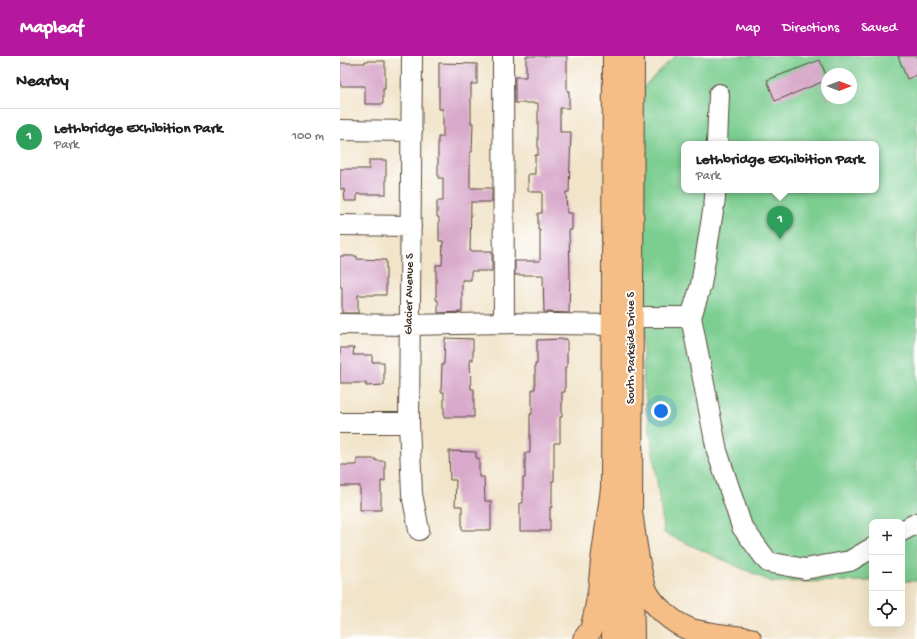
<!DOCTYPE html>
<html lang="en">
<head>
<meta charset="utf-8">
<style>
  body { margin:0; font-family:"Gochi Hand",sans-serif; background:#f6f6f6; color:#222 }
  .controls { position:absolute; right:12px; bottom:12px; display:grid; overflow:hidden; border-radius:8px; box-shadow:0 4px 16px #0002 }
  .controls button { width:36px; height:36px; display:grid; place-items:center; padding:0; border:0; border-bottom:1px solid #e0e0e0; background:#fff; color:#222; font:20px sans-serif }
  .compass { position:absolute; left:481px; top:12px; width:36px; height:36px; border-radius:50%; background:#fff; box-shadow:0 4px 16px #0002; rotate:90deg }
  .you { position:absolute; left:321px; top:355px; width:14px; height:14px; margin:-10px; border:3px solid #fff; border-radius:50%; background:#1a73e8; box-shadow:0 0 0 6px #1a73e833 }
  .badge { display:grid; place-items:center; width:26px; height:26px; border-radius:50%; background:#b5179e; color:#fff; font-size:13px; font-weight:700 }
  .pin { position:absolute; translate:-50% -33px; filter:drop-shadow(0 1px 2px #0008) }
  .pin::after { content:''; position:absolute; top:21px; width:14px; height:12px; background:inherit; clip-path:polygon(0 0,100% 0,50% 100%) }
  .popup { position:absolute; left:341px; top:85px; width:198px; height:52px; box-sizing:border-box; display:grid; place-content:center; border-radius:8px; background:#fff; filter:drop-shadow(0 1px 3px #0005); font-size:13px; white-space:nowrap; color:#767676 }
  .popup b { font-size:15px; color:#222 }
  .popup::after { content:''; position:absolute; left:50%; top:100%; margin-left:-8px; border:8px solid transparent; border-top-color:#fff }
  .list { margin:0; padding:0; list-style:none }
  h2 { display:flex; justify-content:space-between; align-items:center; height:52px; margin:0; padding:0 16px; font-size:17px }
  h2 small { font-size:13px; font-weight:400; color:#767676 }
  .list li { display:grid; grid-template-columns:26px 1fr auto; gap:12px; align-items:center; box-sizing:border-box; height:56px; padding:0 16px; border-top:1px solid #e0e0e0 }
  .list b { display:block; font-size:15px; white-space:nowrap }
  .list p { margin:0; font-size:13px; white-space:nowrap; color:#767676 }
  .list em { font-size:13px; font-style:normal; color:#767676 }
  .icon { flex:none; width:22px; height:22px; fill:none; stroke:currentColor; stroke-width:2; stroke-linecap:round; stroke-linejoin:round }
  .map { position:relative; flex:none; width:577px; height:583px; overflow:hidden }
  header { display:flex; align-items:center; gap:24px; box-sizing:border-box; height:56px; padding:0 20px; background:#b5179e; color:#fff }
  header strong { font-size:19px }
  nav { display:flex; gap:22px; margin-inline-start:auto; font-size:14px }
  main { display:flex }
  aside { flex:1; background:#fff }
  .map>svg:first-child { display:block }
  .green { fill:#7bcd90; stroke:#5b7c57; fill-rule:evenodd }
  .building { fill:#d8a9ca }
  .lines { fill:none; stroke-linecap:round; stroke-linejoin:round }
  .minor-casing { stroke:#564638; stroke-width:22 }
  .major-casing { stroke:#564638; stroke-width:24 }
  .highway-casing { stroke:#564638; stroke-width:24 }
  .minor { stroke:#fff; stroke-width:20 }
  .major { stroke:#f6be87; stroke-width:22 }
  .highway { stroke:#f6be87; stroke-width:22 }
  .labels { text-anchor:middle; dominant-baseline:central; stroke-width:4; stroke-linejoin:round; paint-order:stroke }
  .street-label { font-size:12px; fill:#3b2a1e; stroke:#fff }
</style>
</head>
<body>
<header>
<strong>Mapleaf</strong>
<nav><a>Map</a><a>Directions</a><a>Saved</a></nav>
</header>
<main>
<aside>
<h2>Nearby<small></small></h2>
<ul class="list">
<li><span class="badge" style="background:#2e9e5b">1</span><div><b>Lethbridge Exhibition Park</b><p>Park</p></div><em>100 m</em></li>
</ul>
</aside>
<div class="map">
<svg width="577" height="583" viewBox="0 0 577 583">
  <rect width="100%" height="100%" fill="#fff"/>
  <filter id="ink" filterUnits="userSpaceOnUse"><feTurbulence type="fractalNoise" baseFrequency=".025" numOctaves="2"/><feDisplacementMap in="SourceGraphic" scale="8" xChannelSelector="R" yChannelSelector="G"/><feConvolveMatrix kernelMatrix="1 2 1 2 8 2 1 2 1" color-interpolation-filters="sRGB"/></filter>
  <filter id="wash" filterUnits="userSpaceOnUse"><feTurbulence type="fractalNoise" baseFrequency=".012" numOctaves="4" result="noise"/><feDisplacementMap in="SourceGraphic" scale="16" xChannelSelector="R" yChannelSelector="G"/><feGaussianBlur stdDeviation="0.9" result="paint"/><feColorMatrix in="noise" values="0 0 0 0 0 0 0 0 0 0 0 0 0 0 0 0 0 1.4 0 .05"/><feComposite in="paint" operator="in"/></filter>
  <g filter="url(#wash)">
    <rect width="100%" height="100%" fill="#f1e4c9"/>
    <path class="green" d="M335,0H577V525H562V466H532V525L432,526L324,477L303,323L304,30ZM487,18H511V42H487ZM344,88H536V134H344Z"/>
    <g id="blocks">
      <path class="building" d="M186,0H227V35H229V52H220V76H231L229,136H226L227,157H232V174H229L230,217L229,257L204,256L203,219H175V205H200V174H198V157H202V136H193V135H188V118H195V99H198V47H175V21H186Z
        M558,0H577V19L567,23Z
        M480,4L487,22V24L435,45L427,24Z
        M25,5H45V33H43V48H25V30H0V7H25Z
        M99,7L137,8V28H131V67H133L132,96H130V132H152V146H131L130,195H152V215H131V224H122V256L98,257V244H96V209H102L103,185H99V161H97V145H103V122H98V81H103V53H99Z
        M29,104H46V138H17V145H5L4,133H0V113H29Z
        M0,200H17V203L46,204V239H18V257H2V231H0Z
        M105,282L133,283V304H130L131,333H134V361H104V336H101L102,308H104Z
        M227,283V311H225V336H222V361H220V387H214V425H212V451H210V475H180V447H183V422H185V397H190V358H192V333H195V308H197V284Z
        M0,292H14L13,299H32V306H44V329L26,330V327H0Z
        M109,395L136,396V402H139V421H144L145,445H151V474H122V450H115L116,424H110Z
        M17,403H36V405H45V425H41V454H20V430H0V409H17Z"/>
    </g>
  </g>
  <g filter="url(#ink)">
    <use href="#blocks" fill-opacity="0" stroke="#564638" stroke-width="1"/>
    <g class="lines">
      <defs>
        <path id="minor" d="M72,0L69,367L72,438L79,474
          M163,0L164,267
          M0,74L72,75
          M377,88L379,38
          M375,134V143L361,229L351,261L377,395L402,471L428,506L465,513L510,505L532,492
          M0,169L71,170
          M292,261H351
          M0,268L70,269L164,267L272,269
          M0,367H69
          M562,475L577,467"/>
        <path id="major" d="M273,583L272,433L274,0
          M293,583L291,456L293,0"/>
        <path id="highway" d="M291,456C295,481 297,508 305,532C311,548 333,567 349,573C357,576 365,577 373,578C386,580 398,581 410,583
          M244,583L251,574L255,558L259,536L262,505L272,433"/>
      </defs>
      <use href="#minor" class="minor-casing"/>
      <use href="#major" class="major-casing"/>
      <use href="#highway" class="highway-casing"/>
      <use href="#minor" class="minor"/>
      <use href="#major" class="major"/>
      <use href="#highway" class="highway"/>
    </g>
  </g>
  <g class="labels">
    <g class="street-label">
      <text transform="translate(70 238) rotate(-89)">Glacier Avenue S</text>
      <text transform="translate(292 292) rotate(-90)">South Parkside Drive S</text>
    </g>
  </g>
</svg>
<div class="controls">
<button>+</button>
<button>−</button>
<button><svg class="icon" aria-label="locate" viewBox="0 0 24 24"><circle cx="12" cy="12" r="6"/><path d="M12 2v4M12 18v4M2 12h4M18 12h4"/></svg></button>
</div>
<svg class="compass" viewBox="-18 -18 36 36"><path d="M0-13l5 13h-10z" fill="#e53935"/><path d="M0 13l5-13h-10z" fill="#767676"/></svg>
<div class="you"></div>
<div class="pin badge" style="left:440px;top:183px;background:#2e9e5b">1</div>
<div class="popup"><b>Lethbridge Exhibition Park</b>Park</div>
</div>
</main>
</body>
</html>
